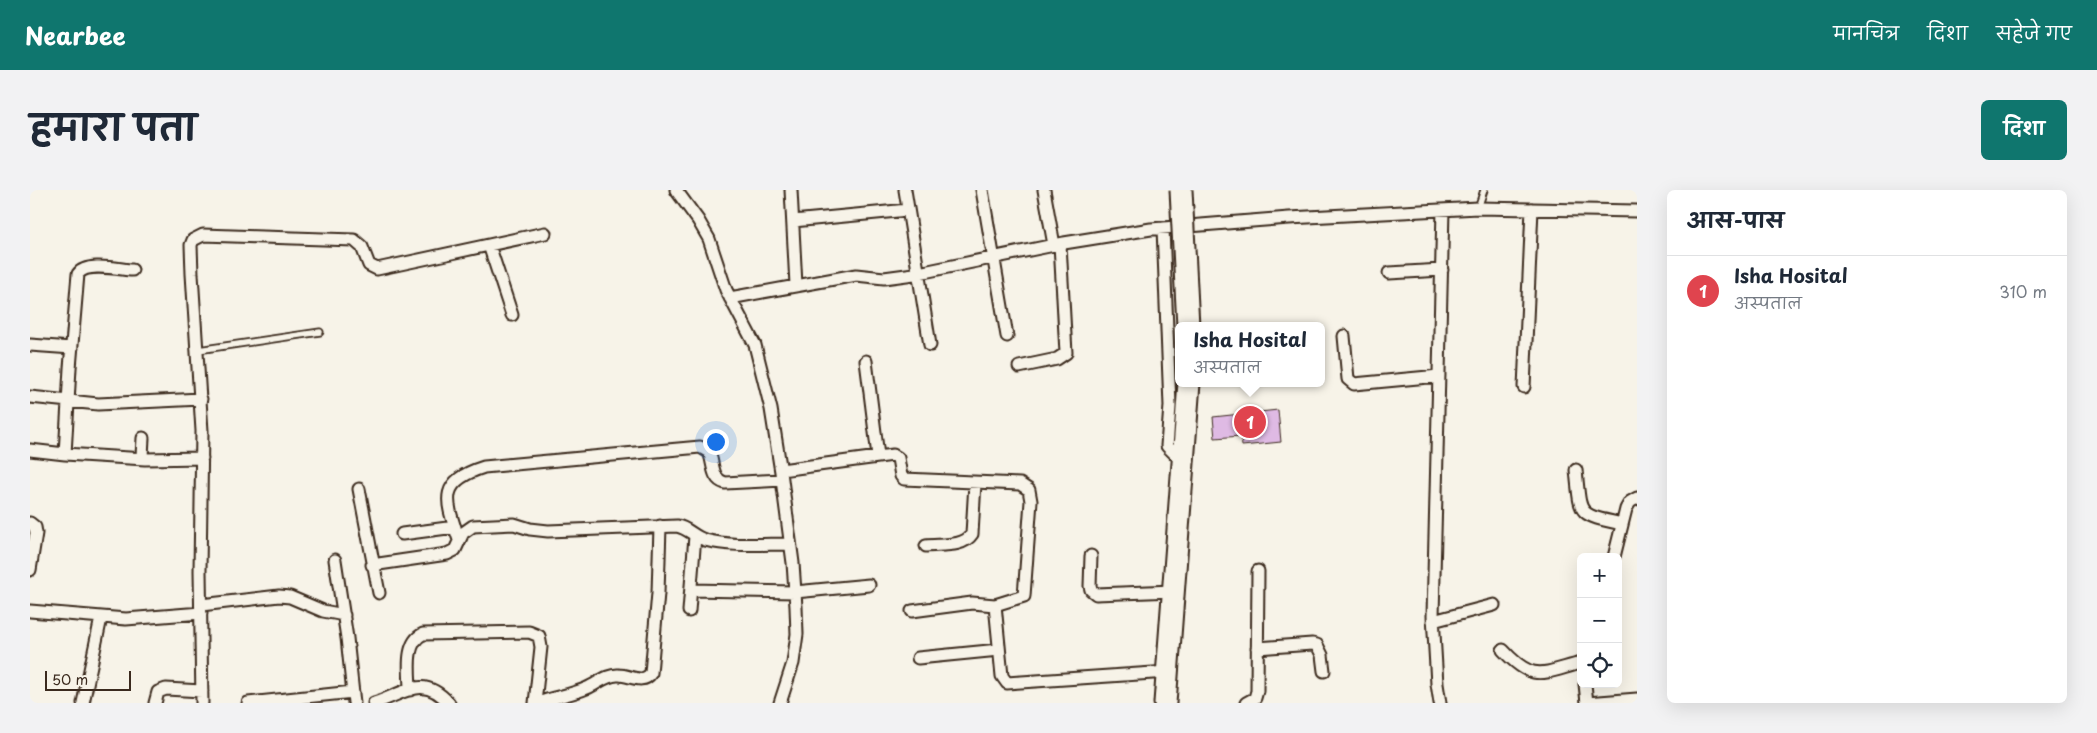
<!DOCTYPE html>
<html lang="hi">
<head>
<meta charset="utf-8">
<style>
  body { margin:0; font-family:"Playpen Sans","Playpen Sans Deva",sans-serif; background:#f2f2f3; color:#1f2937 }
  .controls { position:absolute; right:15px; bottom:15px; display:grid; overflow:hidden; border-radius:8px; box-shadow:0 5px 20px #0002 }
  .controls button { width:45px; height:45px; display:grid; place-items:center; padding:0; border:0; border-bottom:1px solid #e0e1e3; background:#fff; color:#1f2937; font:25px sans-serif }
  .scale { position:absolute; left:15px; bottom:12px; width:86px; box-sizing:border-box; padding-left:5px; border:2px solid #3b2a1e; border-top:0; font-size:14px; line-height:18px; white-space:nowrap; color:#3b2a1e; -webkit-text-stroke:4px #f7f3e8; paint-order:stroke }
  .you { position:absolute; left:685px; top:251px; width:18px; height:18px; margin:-12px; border:4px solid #fff; border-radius:50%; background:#1a73e8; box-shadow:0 0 0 8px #1a73e833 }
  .badge { display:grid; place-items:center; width:32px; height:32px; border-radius:50%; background:#0f766e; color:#fff; font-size:16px; font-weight:700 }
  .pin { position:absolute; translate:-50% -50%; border:2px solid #fff; box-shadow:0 1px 5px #0006 }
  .popup { position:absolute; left:1145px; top:132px; width:150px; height:65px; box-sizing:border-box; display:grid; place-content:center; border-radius:8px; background:#fff; filter:drop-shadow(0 1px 4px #0005); font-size:16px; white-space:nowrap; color:#747a83 }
  .popup b { font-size:19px; color:#1f2937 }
  .popup::after { content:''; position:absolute; left:50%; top:100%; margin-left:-10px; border:10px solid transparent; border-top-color:#fff }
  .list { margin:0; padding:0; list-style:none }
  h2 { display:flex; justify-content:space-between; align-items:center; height:65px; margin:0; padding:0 20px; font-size:21px }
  h2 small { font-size:16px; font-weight:400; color:#747a83 }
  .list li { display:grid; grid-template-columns:32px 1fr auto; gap:15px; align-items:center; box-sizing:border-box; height:70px; padding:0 20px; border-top:1px solid #e0e1e3 }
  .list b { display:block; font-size:19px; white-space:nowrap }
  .list p { margin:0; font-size:16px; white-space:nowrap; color:#747a83 }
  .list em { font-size:16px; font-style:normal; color:#747a83 }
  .icon { flex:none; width:28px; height:28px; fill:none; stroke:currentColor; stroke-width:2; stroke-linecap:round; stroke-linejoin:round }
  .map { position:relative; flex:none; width:1607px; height:513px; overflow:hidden; border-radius:8px }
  header { display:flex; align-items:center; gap:30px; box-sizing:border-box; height:70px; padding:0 25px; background:#0f766e; color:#fff }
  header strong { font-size:24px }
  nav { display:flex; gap:28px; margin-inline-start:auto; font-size:18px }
  .intro { display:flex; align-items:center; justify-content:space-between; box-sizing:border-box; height:120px; padding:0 30px }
  h1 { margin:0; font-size:35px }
  .button { padding:12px 22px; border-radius:8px; background:#0f766e; color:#fff; font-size:18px; font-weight:700 }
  main { display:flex; gap:30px; padding:0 30px }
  aside { flex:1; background:#fff; border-radius:8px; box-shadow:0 5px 20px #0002 }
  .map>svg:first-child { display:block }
  .building { fill:#dfbae4; stroke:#3b2a1e }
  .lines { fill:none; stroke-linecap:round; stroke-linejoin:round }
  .lane-casing { stroke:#3b2a1e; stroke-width:9 }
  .street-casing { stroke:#3b2a1e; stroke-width:15 }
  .highway-casing { stroke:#3b2a1e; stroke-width:25 }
  .lane { stroke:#f7f3e8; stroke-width:5.5 }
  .street { stroke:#f7f3e8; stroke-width:11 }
  .highway { stroke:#f7f3e8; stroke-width:21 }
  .highway-bridge-casing { stroke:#3b2a1e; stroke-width:25; stroke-linecap:butt }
  .highway-bridge { stroke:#f7f3e8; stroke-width:21 }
</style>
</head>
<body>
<header>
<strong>Nearbee</strong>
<nav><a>मानचित्र</a><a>दिशा</a><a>सहेजे गए</a></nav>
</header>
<div class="intro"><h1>हमारा पता</h1><a class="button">दिशा</a></div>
<main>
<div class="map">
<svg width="1607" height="513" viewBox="0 0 1607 513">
  <rect width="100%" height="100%" fill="#f7f3e8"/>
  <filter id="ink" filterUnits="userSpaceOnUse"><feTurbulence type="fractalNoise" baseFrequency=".02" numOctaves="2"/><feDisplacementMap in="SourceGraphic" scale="10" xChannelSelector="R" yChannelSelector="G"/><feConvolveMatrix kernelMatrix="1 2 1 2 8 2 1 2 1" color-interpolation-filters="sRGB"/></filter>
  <g filter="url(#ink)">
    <path class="building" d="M1248,220L1251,252L1212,256L1211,246L1185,248L1183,227Z"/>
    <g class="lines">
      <defs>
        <path id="lane" d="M1448,18L1454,0
          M168,160L290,142"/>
        <path id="street" d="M646,0L668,30L679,49L696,100L725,155L741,219L751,282L763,373L766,417L767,444L763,473L750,513
          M761,0L766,95
          M875,0L900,155
          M952,0L977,146
          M1014,0L1024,55
          M763,31L878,20
          M1133,38L1140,216L1137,256L1153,272
          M459,55L482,125
          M1359,83L1412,80
          M700,108L826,85L854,88L884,84L1034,53L1121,39L1259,28L1448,18L1607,21
          M1314,146L1318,189L1324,194L1409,186
          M0,155L42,158
          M836,171L848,266
          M989,177L1027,169L1036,163L1030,54
          M1494,197L1502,19
          M0,207L68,214L171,209
          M113,248L112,266L115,269L172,268
          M0,260L35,264L40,178L48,84C56,72 88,79 102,80
          M35,264L115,269
          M751,280L863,265L868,268L871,286L874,289L990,294L999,300L1001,311L994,406L965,415L942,413L882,421
          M1546,280C1551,326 1546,324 1592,334
          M329,299L349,403
          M0,333L5,337L6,343L0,380
          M372,344L425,337
          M429,350C416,311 407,292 454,277L670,257L679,262C684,273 681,289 695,293L752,290
          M896,356C910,354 933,358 942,344L945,293
          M1061,366L1060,396L1061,400L1066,404L1144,401
          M1584,367L1596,319L1600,312L1607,308
          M305,370L317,448L324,513
          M342,375L417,364L425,360L433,343L443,336L484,334L500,339L518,341L647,336C658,338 664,347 675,350C702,357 732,354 760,354
          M661,400L765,402L839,395
          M171,415L249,406L260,407L293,421L314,425
          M965,415L972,486L977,493L1138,482
          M0,421L96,429L171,423
          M659,421L665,346
          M1403,431L1464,415
          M1227,458L1282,454L1287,455L1292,465L1294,481
          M1473,460C1503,493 1512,483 1551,473
          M888,468L969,460
          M1555,494L1557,513
          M380,500C380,483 374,453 393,444L499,442L509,446L511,457L505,513
          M53,513L71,428
          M125,513L128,502L136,499L172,501
          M172,513L170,381L172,241L162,84L161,55L163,50L173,45L324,50L332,57L339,75L347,79L515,43
          M218,513L323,502
          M344,513C375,504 392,483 419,513
          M508,513C524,507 541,505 557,498C567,494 577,484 589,485C600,485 613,495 621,483L628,403L630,336
          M1216,513L1225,508L1227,501L1228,381
          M1410,513L1407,494L1403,426L1413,20
          M1557,513L1607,509"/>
        <path id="highway" d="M1135,513L1159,193"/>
      </defs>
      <use href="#lane" class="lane-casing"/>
      <use href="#street" class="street-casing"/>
      <use href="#highway" class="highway-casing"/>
      <use href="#lane" class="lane"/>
      <use href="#street" class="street"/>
      <use href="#highway" class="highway"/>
      <defs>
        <path id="highway-bridge" d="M1151,0L1158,136"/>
      </defs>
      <use href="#highway-bridge" class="highway-bridge-casing"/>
      <use href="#highway-bridge" class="highway-bridge"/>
    </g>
  </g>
</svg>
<div class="controls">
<button>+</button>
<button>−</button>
<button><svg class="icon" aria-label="locate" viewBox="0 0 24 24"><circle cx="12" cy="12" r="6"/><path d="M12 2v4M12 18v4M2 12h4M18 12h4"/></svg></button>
</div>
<div class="scale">50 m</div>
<div class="you"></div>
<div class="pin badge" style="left:1220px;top:232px;background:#e0444e">1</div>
<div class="popup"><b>Isha Hosital</b>अस्पताल</div>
</div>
<aside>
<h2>आस-पास<small></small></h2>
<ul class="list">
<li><span class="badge" style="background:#e0444e">1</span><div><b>Isha Hosital</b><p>अस्पताल</p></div><em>310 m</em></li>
</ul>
</aside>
</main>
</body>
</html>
